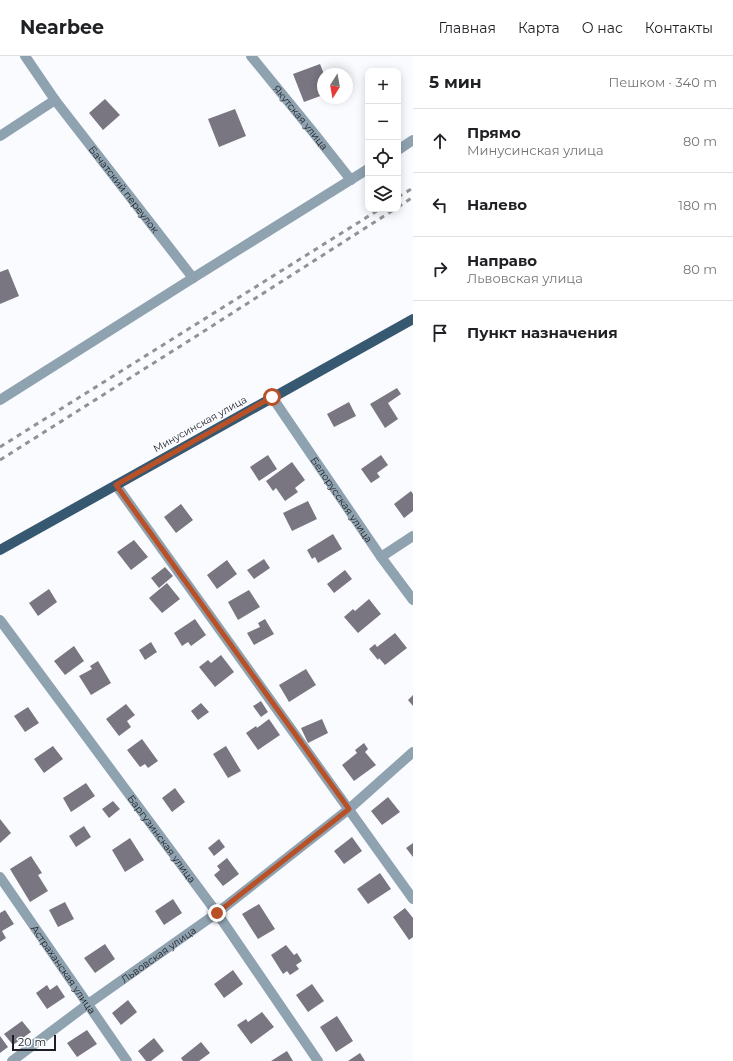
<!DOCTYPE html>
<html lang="ru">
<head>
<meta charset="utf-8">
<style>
  body { margin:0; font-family:Montserrat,sans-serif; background:#f6f6f6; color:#202124 }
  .controls { position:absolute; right:12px; top:12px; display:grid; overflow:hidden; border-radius:8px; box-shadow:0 2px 10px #0003 }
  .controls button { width:36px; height:36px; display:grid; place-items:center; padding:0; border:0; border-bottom:1px solid #e0e0e0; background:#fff; color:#202124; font:20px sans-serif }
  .compass { position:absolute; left:317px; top:12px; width:36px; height:36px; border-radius:50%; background:#fff; box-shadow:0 2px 10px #0003; rotate:191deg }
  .scale { position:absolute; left:12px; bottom:10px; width:44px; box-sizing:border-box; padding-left:4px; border:2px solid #1e1f24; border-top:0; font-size:11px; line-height:14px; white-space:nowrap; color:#1e1f24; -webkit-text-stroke:3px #fafbfe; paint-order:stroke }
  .stop { position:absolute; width:12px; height:12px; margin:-9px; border:3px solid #b85127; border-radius:50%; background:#fff }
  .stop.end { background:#b85127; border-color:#fff; box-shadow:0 1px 4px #0008 }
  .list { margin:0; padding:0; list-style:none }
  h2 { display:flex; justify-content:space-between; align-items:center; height:52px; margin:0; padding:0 16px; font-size:17px }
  h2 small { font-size:13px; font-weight:400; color:#757577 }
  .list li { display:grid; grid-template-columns:26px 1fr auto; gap:12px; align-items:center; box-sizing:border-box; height:64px; padding:0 16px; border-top:1px solid #e0e0e0 }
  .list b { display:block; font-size:15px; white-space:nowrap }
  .list p { margin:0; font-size:13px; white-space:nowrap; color:#757577 }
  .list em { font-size:13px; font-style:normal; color:#757577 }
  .icon { flex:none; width:22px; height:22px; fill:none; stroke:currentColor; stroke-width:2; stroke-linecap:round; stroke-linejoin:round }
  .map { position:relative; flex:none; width:413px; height:1005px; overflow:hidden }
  header { display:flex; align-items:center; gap:24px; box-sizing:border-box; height:56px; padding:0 20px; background:#fff; border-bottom:1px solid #e0e0e0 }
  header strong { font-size:19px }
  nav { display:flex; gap:22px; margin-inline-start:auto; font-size:14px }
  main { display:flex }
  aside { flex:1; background:#fff }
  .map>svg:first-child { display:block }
  .building { fill:#797682 }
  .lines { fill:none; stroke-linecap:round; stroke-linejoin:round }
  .minor { stroke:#8fa2b0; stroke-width:10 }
  .major { stroke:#365871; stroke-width:10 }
  .rail { stroke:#919296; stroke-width:3; stroke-dasharray:5 5; stroke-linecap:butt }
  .route { stroke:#b85127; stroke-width:5 }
  .labels { text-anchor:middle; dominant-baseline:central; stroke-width:3; stroke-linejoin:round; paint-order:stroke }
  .street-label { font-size:10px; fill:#1e1f24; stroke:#fafbfe }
</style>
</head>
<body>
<header>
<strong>Nearbee</strong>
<nav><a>Главная</a><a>Карта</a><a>О нас</a><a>Контакты</a></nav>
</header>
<main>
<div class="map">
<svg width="413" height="1005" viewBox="0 0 413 1005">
  <rect width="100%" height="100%" fill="#fafbfe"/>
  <path class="building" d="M320,8L324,18H323V39L304,46L293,18Z
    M105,43L120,59L103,74L89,57Z
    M235,53L246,80L219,91L208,63Z
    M8,213L19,240L0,248V216Z
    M397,332L401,338L388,347L398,363L385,372L370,348Z
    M349,346L356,360L334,371L327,358Z
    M268,399L277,413L259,425L250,411Z
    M381,399L388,409L377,417L380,421L371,427L361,413Z
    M292,406L305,424L295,432L298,436L285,445L276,432L273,435L266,425Z
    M411,435L413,438V455L404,462L394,448Z
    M308,445L317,463L292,475L283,457Z
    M181,448L193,464L176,477L164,461Z
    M333,478L342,493L318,507L315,501L312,503L307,494Z
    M134,484L148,501L131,514L117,496Z
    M264,503L270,512L254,523L247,514Z
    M227,504L237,518L217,533L207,519Z
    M165,511L173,520L159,532L151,522Z
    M345,514L352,523L334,537L327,528Z
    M167,527L180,543L162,557L149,542Z
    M49,533L57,546L38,560L29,547Z
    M249,534L260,551L238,564L228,546Z
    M369,543L381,558L358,577L344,561L353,553L355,555Z
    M195,563L206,579L191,590L188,586L182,590L174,577Z
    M265,563L274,578L254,589L247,577L260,571L258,567Z
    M395,577L407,592L385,609L379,602L378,604L369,593L375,588L377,591Z
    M151,586L157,596L145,604L139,594Z
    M74,590L84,605L65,619L54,605Z
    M221,599L234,616L215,631L199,611L208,604L211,607Z
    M98,605L111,627L91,639L79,620L92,613L90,610Z
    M306,613L316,629L289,646L279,629Z
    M413,639V650L408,644Z
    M261,645L268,656L261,661L253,650Z
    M201,647L209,656L198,664L191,655Z
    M126,648L135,659L127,665L131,671L119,680L106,663Z
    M28,651L39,667L25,676L14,660Z
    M269,663L280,679L258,694L246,677L256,670L257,672Z
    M322,663L328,677L308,687L301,672Z
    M142,683L158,705L148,712L145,708L140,711L127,694Z
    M364,687L368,693L365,696L376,709L354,725L342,709L357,697L355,694Z
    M53,690L63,703L44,717L34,703Z
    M226,690L241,715L228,722L213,698Z
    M86,727L95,740L71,756L63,742Z
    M175,732L185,746L172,756L162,742Z
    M388,741L400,756L382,769L371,755Z
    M113,745L120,753L109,762L102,753Z
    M0,763L11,777L0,787Z
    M84,770L91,781L76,791L69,780Z
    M352,781L362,795L344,808L334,795Z
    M130,782L144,804L125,816L112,794Z
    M219,783L225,791L214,800L208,792Z
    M413,787V801L406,792Z
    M31,800L42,817L38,819L48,835L30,846L10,813Z
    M227,802L239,818L223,830L214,819L220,814L217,810Z
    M380,817L391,833L368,848L357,833Z
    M173,843L182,857L164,869L155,855Z
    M65,846L74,863L58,871L49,854Z
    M259,848L275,873L258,883L242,858Z
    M405,852L413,862V881L409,884L393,861Z
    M5,854L14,868L2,875L6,882L0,886V857Z
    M105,888L115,903L95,917L84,902Z
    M286,889L294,899L297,897L302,905L296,909L299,913L290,919L287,915L283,918L271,899Z
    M233,914L243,928L224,942L214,928Z
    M312,928L324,945L308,956L296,939Z
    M47,929L50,934L57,929L65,941L47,953L36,937Z
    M128,944L137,956L121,969L112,957Z
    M262,956L274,971L251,988L237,969L246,963L248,966Z
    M337,960L353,985L336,996L320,971Z
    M22,965L31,976L13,989L4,978Z
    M87,974L97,988L77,1001L67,987Z
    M0,980L8,991L0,997Z
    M154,982L164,995L151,1005H146L138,995Z
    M201,986L210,997L199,1005H183L181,1002Z
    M287,995L293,1005H271Z
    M360,997L365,1005H348Z"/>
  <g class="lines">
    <g class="minor">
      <path id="s1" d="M25,0L55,44L193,222"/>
      <path id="s2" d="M251,0L313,76L351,124"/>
      <path d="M0,80L55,44"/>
      <path d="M398,94L413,84"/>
      <path id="s3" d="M272,341L381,501L413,544"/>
      <path d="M0,344L193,222L368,113"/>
      <path d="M116,429L413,843"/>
      <path d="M381,501L413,480"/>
      <path id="s4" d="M0,564L217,857L318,1005"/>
      <path id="s5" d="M0,821L127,1005"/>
      <path id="s6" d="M12,1005L88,948L217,857L349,753L413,696"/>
    </g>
    <path class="major" d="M0,494L413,263"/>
    <path class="rail" d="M398,141L413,132
      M398,151L413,141
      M0,391L380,153
      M0,404L198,279L395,153"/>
  </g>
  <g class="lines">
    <path class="route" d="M217,857L349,753L116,429L272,341"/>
  </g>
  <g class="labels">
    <g class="street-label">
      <text stroke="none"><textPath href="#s2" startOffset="79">Якутская улица</textPath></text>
      <text stroke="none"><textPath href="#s1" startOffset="166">Бачатский переулок</textPath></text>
      <text transform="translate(200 368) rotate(-29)">Минусинская улица</text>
      <text stroke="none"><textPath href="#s3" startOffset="124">Белорусская улица</textPath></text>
      <text stroke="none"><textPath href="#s4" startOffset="272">Баргузинская улица</textPath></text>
      <text stroke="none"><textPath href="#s6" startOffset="181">Львовская улица</textPath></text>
      <text stroke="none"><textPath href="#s5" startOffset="112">Астраханская улица</textPath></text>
    </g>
  </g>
</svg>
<div class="controls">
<button>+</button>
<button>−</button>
<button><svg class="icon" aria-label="locate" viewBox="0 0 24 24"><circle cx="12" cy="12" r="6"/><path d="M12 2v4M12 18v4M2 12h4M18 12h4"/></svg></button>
<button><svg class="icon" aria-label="layers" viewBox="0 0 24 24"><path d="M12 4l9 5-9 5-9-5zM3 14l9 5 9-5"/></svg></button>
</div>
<svg class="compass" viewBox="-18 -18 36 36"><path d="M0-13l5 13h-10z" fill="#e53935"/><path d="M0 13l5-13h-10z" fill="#757577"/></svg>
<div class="scale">20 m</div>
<div class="stop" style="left:272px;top:341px"></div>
<div class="stop end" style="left:217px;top:857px"></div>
</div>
<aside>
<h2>5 мин<small>Пешком · 340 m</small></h2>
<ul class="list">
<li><svg class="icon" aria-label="ahead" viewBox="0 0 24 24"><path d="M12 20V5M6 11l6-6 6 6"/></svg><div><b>Прямо</b><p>Минусинская улица</p></div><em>80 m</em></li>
<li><svg class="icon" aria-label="left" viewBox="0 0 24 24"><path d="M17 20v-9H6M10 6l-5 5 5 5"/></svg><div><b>Налево</b></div><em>180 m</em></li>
<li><svg class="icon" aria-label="right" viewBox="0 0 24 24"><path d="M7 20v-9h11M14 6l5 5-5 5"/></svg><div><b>Направо</b><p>Львовская улица</p></div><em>80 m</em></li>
<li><svg class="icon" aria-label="arrive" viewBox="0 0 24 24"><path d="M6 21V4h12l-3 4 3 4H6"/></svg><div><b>Пункт назначения</b></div></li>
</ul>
</aside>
</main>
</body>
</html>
